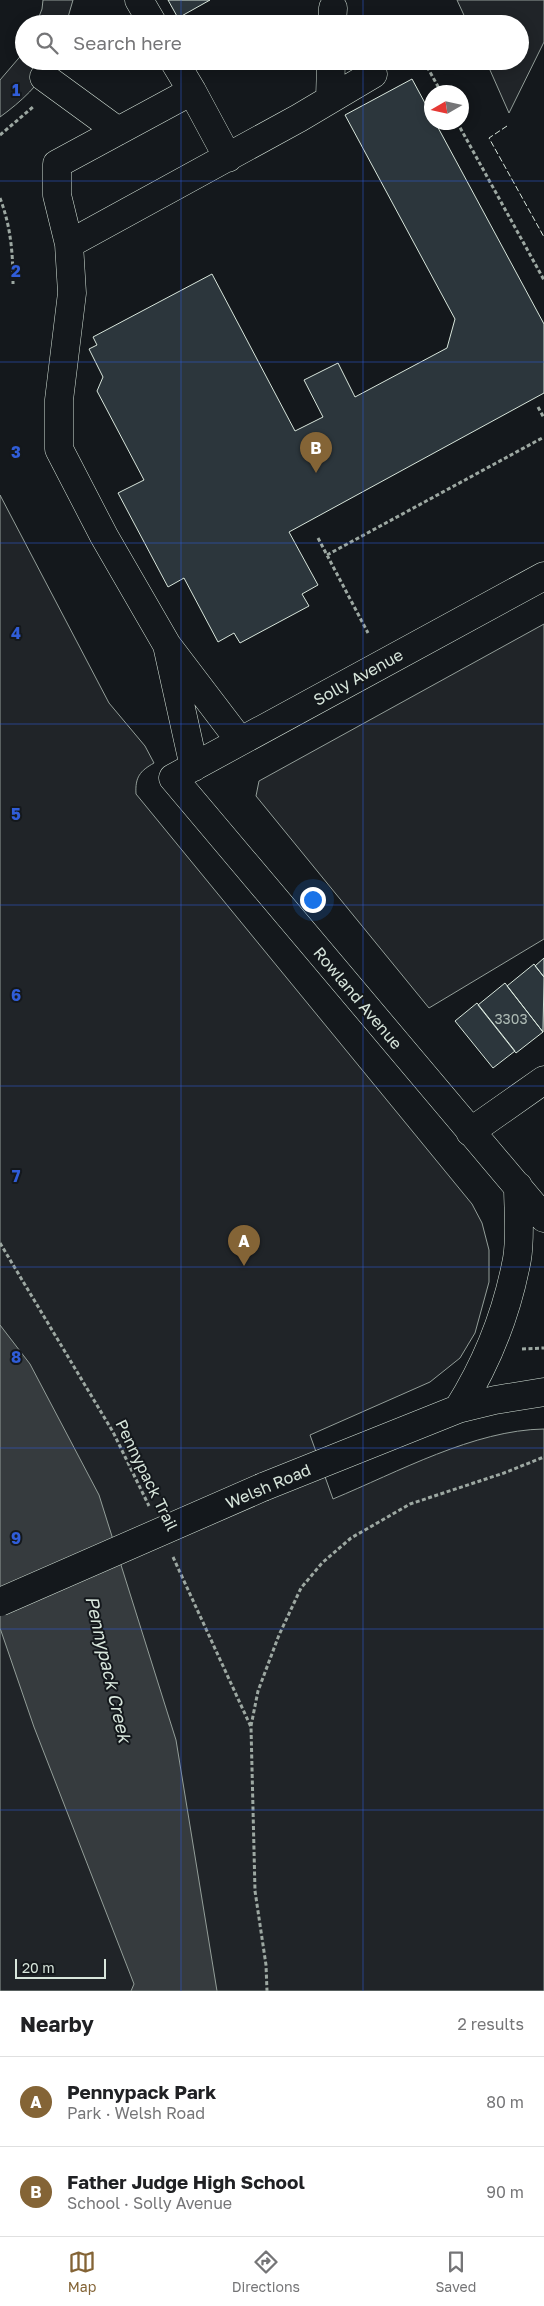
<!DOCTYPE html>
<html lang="en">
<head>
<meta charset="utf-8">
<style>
  body { margin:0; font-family:"Golos Text",sans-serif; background:#f2f2f2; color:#202124 }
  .compass { position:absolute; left:424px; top:85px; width:45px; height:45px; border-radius:50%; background:#fff; box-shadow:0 2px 12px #0003; rotate:261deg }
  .scale { position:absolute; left:15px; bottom:12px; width:91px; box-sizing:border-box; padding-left:5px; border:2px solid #d8e6dc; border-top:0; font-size:14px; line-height:18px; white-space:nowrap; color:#d8e6dc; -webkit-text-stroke:4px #14181c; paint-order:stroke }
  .you { position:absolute; left:312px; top:899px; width:18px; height:18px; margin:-12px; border:4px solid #fff; border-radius:50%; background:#1a73e8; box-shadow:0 0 0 8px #1a73e833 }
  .badge { display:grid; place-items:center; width:32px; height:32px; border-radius:50%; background:#846436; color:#fff; font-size:16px; font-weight:700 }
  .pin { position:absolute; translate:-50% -41px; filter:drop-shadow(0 1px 2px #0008) }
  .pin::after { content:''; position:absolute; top:26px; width:18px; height:15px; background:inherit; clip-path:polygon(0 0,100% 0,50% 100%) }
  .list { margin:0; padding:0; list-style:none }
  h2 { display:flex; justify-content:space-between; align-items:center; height:65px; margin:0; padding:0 20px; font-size:21px }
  h2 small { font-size:16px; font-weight:400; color:#757577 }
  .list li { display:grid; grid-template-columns:32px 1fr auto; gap:15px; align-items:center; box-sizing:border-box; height:90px; padding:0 20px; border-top:1px solid #e0e0e0 }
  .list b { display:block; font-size:19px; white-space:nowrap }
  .list p { margin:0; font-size:16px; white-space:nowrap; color:#757577 }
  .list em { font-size:16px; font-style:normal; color:#757577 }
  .icon { flex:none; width:28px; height:28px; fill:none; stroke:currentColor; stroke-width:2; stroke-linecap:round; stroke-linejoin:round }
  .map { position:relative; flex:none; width:544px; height:1991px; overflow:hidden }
  .search { position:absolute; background:#fff; box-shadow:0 2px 12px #0003; left:15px; right:15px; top:15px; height:55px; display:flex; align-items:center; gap:12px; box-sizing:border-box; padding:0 18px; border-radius:28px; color:#757577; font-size:19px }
  .sheet { height:245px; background:#fff }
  nav { display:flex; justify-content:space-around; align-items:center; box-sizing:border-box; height:70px; border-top:1px solid #e0e0e0; background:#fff; font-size:14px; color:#757577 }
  nav a { display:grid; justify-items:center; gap:2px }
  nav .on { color:#846436 }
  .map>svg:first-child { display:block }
  .green { fill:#202428; stroke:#939e99 }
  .water { fill:#363b3e; stroke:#939e99 }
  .building { fill:#2c363c; stroke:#d8e6dc }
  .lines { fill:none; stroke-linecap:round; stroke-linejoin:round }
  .minor-casing { stroke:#d8e6dc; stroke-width:29 }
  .path { stroke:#9da8a2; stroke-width:3; stroke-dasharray:4 2.5; stroke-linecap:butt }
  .minor { stroke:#14181c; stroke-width:28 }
  .minor-bridge-casing { stroke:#d8e6dc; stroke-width:29; stroke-linecap:butt }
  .minor-bridge { stroke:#14181c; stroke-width:28 }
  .fence { stroke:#d8e6dc; stroke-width:1; stroke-dasharray:6 2.5; stroke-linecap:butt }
  .grid { fill:none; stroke:#305dd8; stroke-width:1; stroke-opacity:0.55 }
  .labels { text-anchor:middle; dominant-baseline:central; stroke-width:4; stroke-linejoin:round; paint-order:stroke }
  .number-label { font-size:14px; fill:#adbab4 }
  .street-label { font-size:16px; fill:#d8e6dc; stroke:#14181c }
  .water-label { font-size:18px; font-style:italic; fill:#d8e6dc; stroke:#14181c }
  .grid-label { font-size:16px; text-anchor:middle; font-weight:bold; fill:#305dd8; stroke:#14181c; stroke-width:4; stroke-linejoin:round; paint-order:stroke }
</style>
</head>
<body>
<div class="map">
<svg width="544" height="1991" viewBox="0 0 544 1991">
  <rect width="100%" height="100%" fill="#14181c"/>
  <path class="green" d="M43,0H73L66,24H36L42,9Z
    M457,0H544V42L509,113L486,61H520V24H468Z
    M24,52V61H53C39,85 22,101 0,117V80Z
    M0,495L109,703L145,746L154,763C140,771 135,777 136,794L472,1204L482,1223L489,1250V1282L475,1333L460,1358L430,1382L310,1435L333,1499C398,1472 474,1430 544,1429V1991H0Z
    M544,624V939L429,1008L256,796L259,781Z"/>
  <path class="water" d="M0,1325L30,1364L99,1495L176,1740L217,1991H131L134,1984L34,1727L0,1628Z"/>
  <path class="building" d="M168,0H210L178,18Z
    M412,79L432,116V122H435L544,324V393L289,532L318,585L302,594L309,606L240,643L234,633L218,642L184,578L168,587L118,493L144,480L97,391L103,377L89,349L97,345L93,337L212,274L295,431L323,417L304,380L338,363L355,397L447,348L455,319L345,115Z
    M544,958V977L535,966Z
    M534,964L544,977L543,1032L507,986Z
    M505,983L543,1032L516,1053L478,1005Z
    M477,1003L515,1051L493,1068L455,1021Z"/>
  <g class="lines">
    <defs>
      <path id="minor" d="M139,0L153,24
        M332,24L333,8
        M44,77L118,131
        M192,91L228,158
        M330,99L331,61
        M69,244L299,118L373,74
        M544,576L173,778L544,1218
        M167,645L104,536L59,449V400L72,293L69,244L57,195V164L192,91L174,61
        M194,767L167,645L240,741
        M470,1132L544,1080
        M458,1409C487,1363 507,1313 517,1259C521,1236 518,1209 518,1186
        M263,1487L458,1409L495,1400L544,1392"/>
    </defs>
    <use href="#minor" class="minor-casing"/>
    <path class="path" d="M424,61L441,92
      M457,122L544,280
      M0,135L33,107
      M0,198C11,227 13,254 13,284
      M538,407L544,418
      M318,538L368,633
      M327,555L544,437
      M0,1243L113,1432L149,1506
      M522,1349L544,1348
      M173,1557L251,1727L255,1891L266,1965L267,1991
      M251,1726L258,1691L279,1635L301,1588L322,1563L351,1538L410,1504L504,1473L544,1457"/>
    <use href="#minor" class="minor"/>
    <defs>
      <path id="minor-bridge" d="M0,1602L263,1487"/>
    </defs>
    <use href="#minor-bridge" class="minor-bridge-casing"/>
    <use href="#minor-bridge" class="minor-bridge"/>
    <path class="fence" d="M507,126L489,138L544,237"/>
  </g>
  <path class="grid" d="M181,0V24M363,0V24M181,61V1991M363,61V1991M0,181H544M0,362H544M0,543H544M0,724H544M0,905H544M0,1086H544M0,1267H544M0,1448H544M0,1629H544M0,1810H544"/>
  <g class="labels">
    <g class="number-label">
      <text x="511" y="1018">3303</text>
    </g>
    <g class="street-label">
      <text transform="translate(358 677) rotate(-29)">Solly Avenue</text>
      <text transform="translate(358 998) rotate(50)">Rowland Avenue</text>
      <text transform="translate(147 1475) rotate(64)">Pennypack Trail</text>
      <text transform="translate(268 1486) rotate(-23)">Welsh Road</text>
    </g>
    <g class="water-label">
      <text transform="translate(109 1669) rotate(77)">Pennypack Creek</text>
    </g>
  </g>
  <g class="grid-label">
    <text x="16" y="96">1</text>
    <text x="16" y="277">2</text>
    <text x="16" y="458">3</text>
    <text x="16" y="639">4</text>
    <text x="16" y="820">5</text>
    <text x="16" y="1001">6</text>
    <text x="16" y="1182">7</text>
    <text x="16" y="1363">8</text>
    <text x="16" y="1544">9</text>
  </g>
</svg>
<svg class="compass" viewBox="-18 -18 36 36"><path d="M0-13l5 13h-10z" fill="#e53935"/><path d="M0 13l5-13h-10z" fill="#757577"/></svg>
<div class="scale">20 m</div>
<div class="you"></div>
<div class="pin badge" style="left:244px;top:1266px">A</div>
<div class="pin badge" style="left:316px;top:473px">B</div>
<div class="search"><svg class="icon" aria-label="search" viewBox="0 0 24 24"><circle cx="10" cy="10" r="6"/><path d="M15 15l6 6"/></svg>Search here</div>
</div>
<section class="sheet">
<h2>Nearby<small>2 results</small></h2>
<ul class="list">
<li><span class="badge">A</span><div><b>Pennypack Park</b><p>Park · Welsh Road</p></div><em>80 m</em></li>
<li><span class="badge">B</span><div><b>Father Judge High School</b><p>School · Solly Avenue</p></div><em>90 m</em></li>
</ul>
</section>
<nav>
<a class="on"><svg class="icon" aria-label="map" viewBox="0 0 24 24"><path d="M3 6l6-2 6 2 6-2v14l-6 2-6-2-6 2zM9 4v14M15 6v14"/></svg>Map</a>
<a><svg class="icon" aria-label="directions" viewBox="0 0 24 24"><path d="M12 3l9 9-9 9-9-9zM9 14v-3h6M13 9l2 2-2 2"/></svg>Directions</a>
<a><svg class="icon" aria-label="saved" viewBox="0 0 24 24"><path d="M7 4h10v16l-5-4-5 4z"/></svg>Saved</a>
</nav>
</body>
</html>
